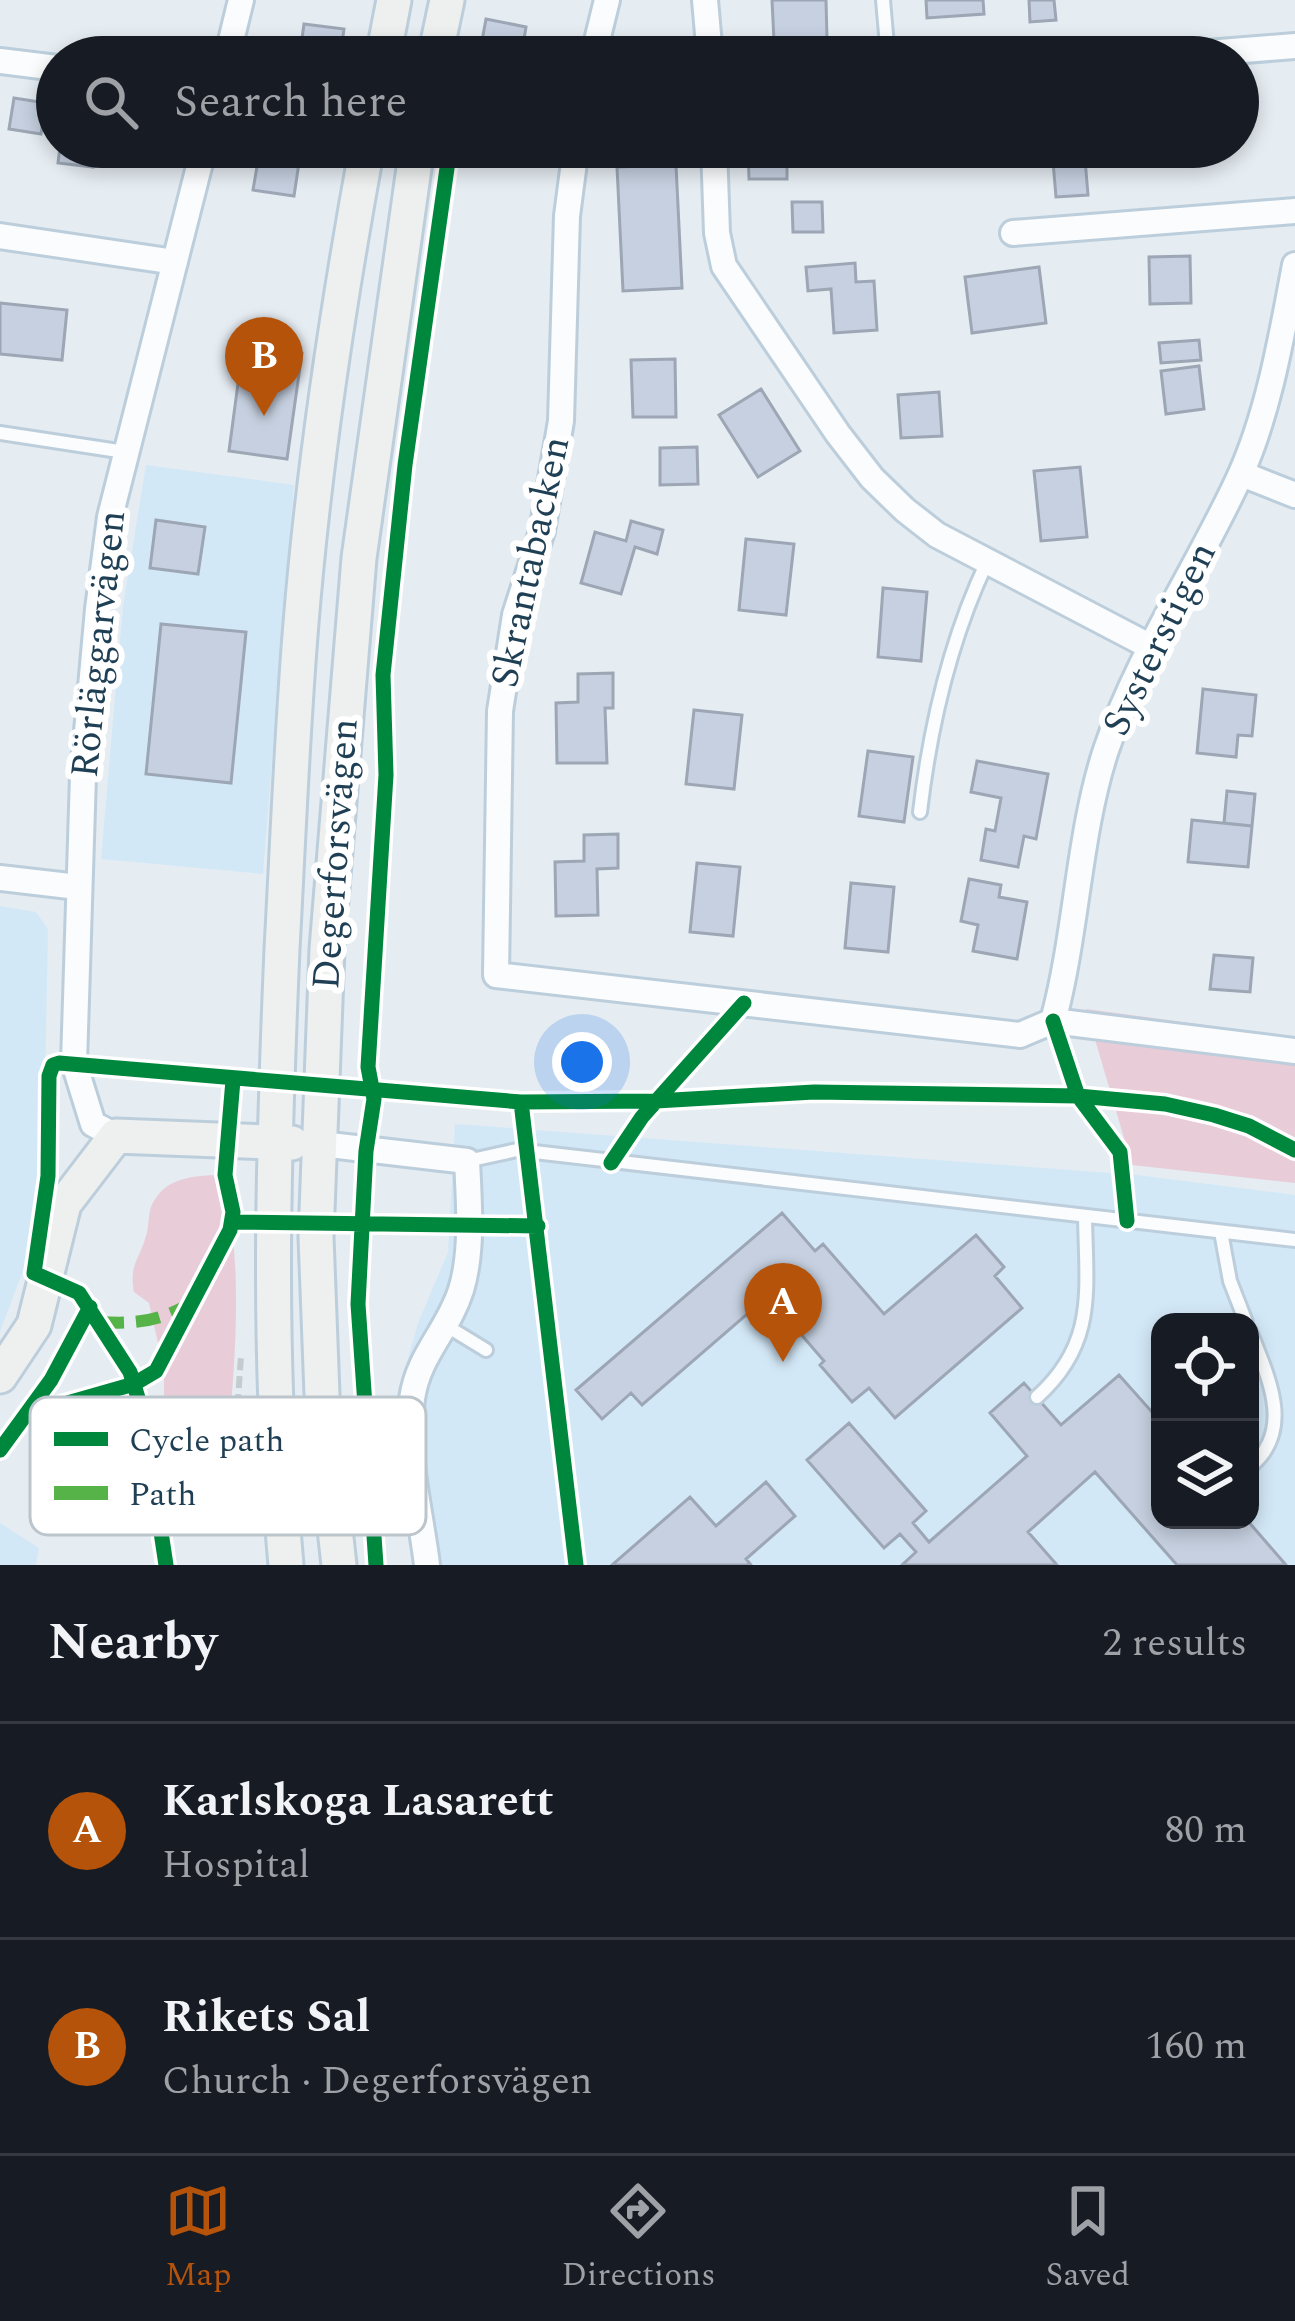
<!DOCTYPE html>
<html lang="en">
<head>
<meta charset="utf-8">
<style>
  body { margin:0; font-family:Spectral,serif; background:#242831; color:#f1f3f6 }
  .controls { position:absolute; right:36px; bottom:36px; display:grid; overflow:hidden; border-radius:24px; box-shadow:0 6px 18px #0003 }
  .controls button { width:108px; height:108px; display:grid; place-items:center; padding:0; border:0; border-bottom:3px solid #363941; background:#171b24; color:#f1f3f6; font:60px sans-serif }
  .you { position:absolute; left:582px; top:1062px; width:42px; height:42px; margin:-30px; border:9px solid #fff; border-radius:50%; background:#1a73e8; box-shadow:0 0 0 18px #1a73e833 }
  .badge { display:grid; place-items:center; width:78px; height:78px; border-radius:50%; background:#b45309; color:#fff; font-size:39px; font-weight:700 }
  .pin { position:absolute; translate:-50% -99px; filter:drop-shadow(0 3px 6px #0008) }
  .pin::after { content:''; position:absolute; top:63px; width:42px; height:36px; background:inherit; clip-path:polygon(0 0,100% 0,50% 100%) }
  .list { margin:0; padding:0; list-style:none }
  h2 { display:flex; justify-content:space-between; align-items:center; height:156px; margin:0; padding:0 48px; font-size:51px }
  h2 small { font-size:39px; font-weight:400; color:#9ea1a6 }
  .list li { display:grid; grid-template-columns:78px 1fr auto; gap:36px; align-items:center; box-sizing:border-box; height:216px; padding:0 48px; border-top:3px solid #363941 }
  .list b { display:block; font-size:45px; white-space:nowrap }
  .list p { margin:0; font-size:39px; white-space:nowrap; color:#9ea1a6 }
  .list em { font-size:39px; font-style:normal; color:#9ea1a6 }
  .icon { flex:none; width:66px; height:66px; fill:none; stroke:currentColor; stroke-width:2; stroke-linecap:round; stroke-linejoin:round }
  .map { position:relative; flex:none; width:1295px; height:1565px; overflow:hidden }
  .search { position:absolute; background:#171b24; box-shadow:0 6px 18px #0003; left:36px; right:36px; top:36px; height:132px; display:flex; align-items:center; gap:30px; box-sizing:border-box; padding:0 42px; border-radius:66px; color:#9ea1a6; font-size:45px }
  .sheet { height:588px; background:#171b24 }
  nav { display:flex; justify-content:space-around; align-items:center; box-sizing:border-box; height:168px; border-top:3px solid #363941; background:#171b24; font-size:33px; color:#9ea1a6 }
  nav a { display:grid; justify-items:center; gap:6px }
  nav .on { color:#b45309 }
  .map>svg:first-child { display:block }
  .built { fill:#d3e8f7; fill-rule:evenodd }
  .green { fill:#e8ccd8 }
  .building { fill:#c6d0e0; stroke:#9ca6b4; stroke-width:3 }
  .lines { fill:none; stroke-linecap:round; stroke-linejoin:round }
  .lane-casing { stroke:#bccedb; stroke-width:18 }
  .street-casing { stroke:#bccedb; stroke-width:30 }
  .secondary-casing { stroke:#bccedb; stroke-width:39 }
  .path { stroke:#c5ccd0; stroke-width:6; stroke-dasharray:12 6; stroke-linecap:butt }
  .lane { stroke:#fbfcfd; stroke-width:12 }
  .street { stroke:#fbfcfd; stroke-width:24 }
  .secondary { stroke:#eef0ef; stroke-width:33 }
  .quiet { stroke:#55b348; stroke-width:12; stroke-dasharray:24 12; stroke-linecap:butt }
  .cycleway-casing { stroke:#fff; stroke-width:22 }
  .cycleway { stroke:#00873e; stroke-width:15 }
  .labels { text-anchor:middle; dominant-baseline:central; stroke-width:12; stroke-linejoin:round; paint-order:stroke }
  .street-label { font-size:39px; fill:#1f3f54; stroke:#fff }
  .key { fill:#fff; stroke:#bcc5cc; stroke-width:3 }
  .key-label { font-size:33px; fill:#1f3f54 }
</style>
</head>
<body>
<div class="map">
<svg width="1295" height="1565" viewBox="0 0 1295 1565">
  <rect width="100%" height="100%" fill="#e5ecf2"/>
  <path class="built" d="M146,465L294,485L263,874L101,859L123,606Z
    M0,906L36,912L48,929L43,1181L25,1265L0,1332Z
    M455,1124L1137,1175L1295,1195V1565H414L396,1400L418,1323L448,1252ZM1160,1322H1250V1520H1160Z
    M0,1523L39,1548L36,1565H0Z"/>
  <path class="green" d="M1086,1009L1295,1037V1183L1132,1165Z
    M216,1175C246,1225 235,1367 229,1427C227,1443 219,1458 214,1472L191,1470L164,1399V1369L149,1303L134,1292C129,1264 139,1261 146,1236C149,1227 148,1216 151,1207C163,1179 189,1176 216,1175Z"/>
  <path class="building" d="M772,0H826L827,39L774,41Z
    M926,0H983L984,14L927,18Z
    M1029,0H1054L1056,20L1030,22Z
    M486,19L526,27L521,57H479Z
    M304,24L344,29L340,57L300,53Z
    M14,98L46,103L41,134L9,129Z
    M60,147H95L93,167L58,163Z
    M642,147H674L675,156L642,158Z
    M748,147H787V179H749Z
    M1084,147L1088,195L1056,197L1052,150Z
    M260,149L300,156L294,196L253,190Z
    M676,165L682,288L623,291L617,167Z
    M792,202H822L823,232H793Z
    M1190,256L1191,303L1150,304L1149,257Z
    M855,263L856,282L874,281L877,330L834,333L831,289L808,291L806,267Z
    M1039,267L1046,323L972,333L965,277Z
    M0,303L67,310L62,360L0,354Z
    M1199,340L1201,360L1161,363L1159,343Z
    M278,350L302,353L287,459L229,451L239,376L273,381Z
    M675,359L676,417H633L631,360Z
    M1199,366L1204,409L1166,414L1161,371Z
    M761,389L800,451L758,477L719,415Z
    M939,392L942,436L901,438L898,395Z
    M697,447L698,484L660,485V448Z
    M1080,467L1087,537L1041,541L1034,471Z
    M156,520L205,527L198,574L150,568Z
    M631,521L663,530L657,554L635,547L621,594L581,583L595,532L626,541Z
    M746,539L794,544L786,615L739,610Z
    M883,588L927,592L921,661L878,657Z
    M161,624L246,632L231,783L146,774Z
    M613,673V708H605L607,763H557L556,703L578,702V674Z
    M1203,689L1256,695L1252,736L1238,735L1236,757L1197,753Z
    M694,710L742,715L734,789L686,784Z
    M868,751L913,757L904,822L859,816Z
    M977,761L1048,774L1036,839L1024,836L1018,867L981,860L986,829L995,831L1001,798L971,792Z
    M1227,791L1255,794L1252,826L1224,823Z
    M1192,820L1252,826L1248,867L1188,862Z
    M618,834V868L597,869L598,915L556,916L555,862L584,861V835Z
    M697,863L740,867L733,936L690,932Z
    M969,879L1001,885L999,897L1027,902L1017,959L973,951L978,925L961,921Z
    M851,883L894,887L888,952L845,948Z
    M1214,955L1253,958L1250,992L1210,989Z
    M782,1213L815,1251L823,1244L884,1314L976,1235L1004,1267L995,1276L1022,1308L895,1418L869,1388L852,1402L820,1365L824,1361L768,1296L642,1405L631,1393L602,1419L576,1390Z
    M1119,1375L1160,1421V1520H1247L1286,1565H1177L1095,1472L1028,1532L1057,1565H902L916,1552L900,1534L884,1548L807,1460L849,1423L926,1511L913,1523L929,1542L1027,1456L990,1413L1024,1383L1061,1425Z
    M766,1482L795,1516L746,1559L751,1565H612L690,1497L716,1526Z"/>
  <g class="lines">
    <defs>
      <path id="lane" d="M883,0L888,57
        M0,433L125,452
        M920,812C930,727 950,640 987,562
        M467,1161L517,1150L1295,1240
        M1221,1232L1230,1281L1246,1322
        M445,1325L486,1350
        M1250,1331C1268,1377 1295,1430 1250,1467
        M1037,1397C1097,1343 1086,1290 1085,1216"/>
      <path id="street" d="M705,0L710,57
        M227,57L241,0
        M593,57L607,0
        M1157,57L1295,46
        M0,61L57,68
        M576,147L567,216L561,421L542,531L515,615L500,711L496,975L1020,1035L1053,1021C1077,933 1078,835 1106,750C1138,655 1197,569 1239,478C1269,413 1282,334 1295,265
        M714,147L717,233L724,266L838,434L872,478L905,510L937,535L1151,647
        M1013,233L1295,211
        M0,236L175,262
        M1242,474L1295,495
        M0,878L78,887
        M1053,1021L1295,1051
        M116,1136L93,1124L74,1063L83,776L98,609L110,517L204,147
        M321,1144L467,1161C469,1202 473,1251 461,1290C448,1331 418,1355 412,1399C404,1452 421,1513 427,1565"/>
      <path id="secondary" d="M383,57L394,0
        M435,57L447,0
        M0,1376L34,1325L64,1204L116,1136L292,1143
        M286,1565C267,1355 273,1159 282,949C288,840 292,732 301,623C314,463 338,305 367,147
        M339,1565L323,1421L316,1237L327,949L359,558L417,147"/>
    </defs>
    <use href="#lane" class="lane-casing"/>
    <use href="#street" class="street-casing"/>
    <use href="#secondary" class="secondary-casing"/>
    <path class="path" d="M235,1442L241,1356"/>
    <use href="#lane" class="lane"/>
    <use href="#street" class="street"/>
    <use href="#secondary" class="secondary"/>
    <path class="quiet" d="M100,1322C133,1324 156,1322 186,1306"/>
    <defs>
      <path id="cycleway" d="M1053,1021L1078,1096L1120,1152L1127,1221
        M521,1102L576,1565
        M611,1163L642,1117L744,1003
        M232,1222L538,1226
        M29,1414L134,1384L156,1371L230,1230L233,1212L225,1175L233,1080
        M0,1450L51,1380L90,1307
        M166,1565L143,1414L130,1372L79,1293L34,1273L48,1176L49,1076L53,1065L59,1063L521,1102L656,1101L814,1092L1078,1096L1165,1104L1214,1115L1249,1126L1295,1150
        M376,1565L358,1304L366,1151L374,1099L368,1067L386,775L383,675L405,465L450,147"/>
    </defs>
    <use href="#cycleway" class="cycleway-casing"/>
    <use href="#cycleway" class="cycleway"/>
  </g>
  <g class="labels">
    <g class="street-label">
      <text transform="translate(531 562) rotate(-78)">Skrantabacken</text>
      <text transform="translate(1160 639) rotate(-64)">Systerstigen</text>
      <text transform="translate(99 644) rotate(-84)">Rörläggarvägen</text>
      <text transform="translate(336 854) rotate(-86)">Degerforsvägen</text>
    </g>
  </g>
  <rect x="30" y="1397" width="396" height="138" rx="18" class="key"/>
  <rect x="54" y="1432" width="54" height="14" fill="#00873e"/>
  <rect x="54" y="1486" width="54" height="14" fill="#55b348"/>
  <g class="key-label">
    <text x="129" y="1451">Cycle path</text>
    <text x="129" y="1505">Path</text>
  </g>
</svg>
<div class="controls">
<button><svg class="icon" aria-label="locate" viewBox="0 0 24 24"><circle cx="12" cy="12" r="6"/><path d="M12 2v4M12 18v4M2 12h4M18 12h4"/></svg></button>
<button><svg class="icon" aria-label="layers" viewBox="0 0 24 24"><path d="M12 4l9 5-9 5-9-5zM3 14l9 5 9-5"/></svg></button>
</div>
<div class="you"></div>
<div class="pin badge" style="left:783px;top:1362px">A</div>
<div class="pin badge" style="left:264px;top:416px">B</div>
<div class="search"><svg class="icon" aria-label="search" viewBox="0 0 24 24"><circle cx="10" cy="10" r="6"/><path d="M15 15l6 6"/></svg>Search here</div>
</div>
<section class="sheet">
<h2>Nearby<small>2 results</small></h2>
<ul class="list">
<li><span class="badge">A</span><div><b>Karlskoga Lasarett</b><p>Hospital</p></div><em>80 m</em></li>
<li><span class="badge">B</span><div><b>Rikets Sal</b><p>Church · Degerforsvägen</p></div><em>160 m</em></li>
</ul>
</section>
<nav>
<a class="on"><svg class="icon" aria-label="map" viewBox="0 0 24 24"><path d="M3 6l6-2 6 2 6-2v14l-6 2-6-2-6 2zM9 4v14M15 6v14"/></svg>Map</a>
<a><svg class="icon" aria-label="directions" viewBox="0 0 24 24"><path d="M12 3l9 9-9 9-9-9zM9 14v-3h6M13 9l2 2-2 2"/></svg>Directions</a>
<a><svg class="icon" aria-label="saved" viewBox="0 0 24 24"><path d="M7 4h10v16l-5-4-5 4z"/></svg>Saved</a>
</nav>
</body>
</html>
